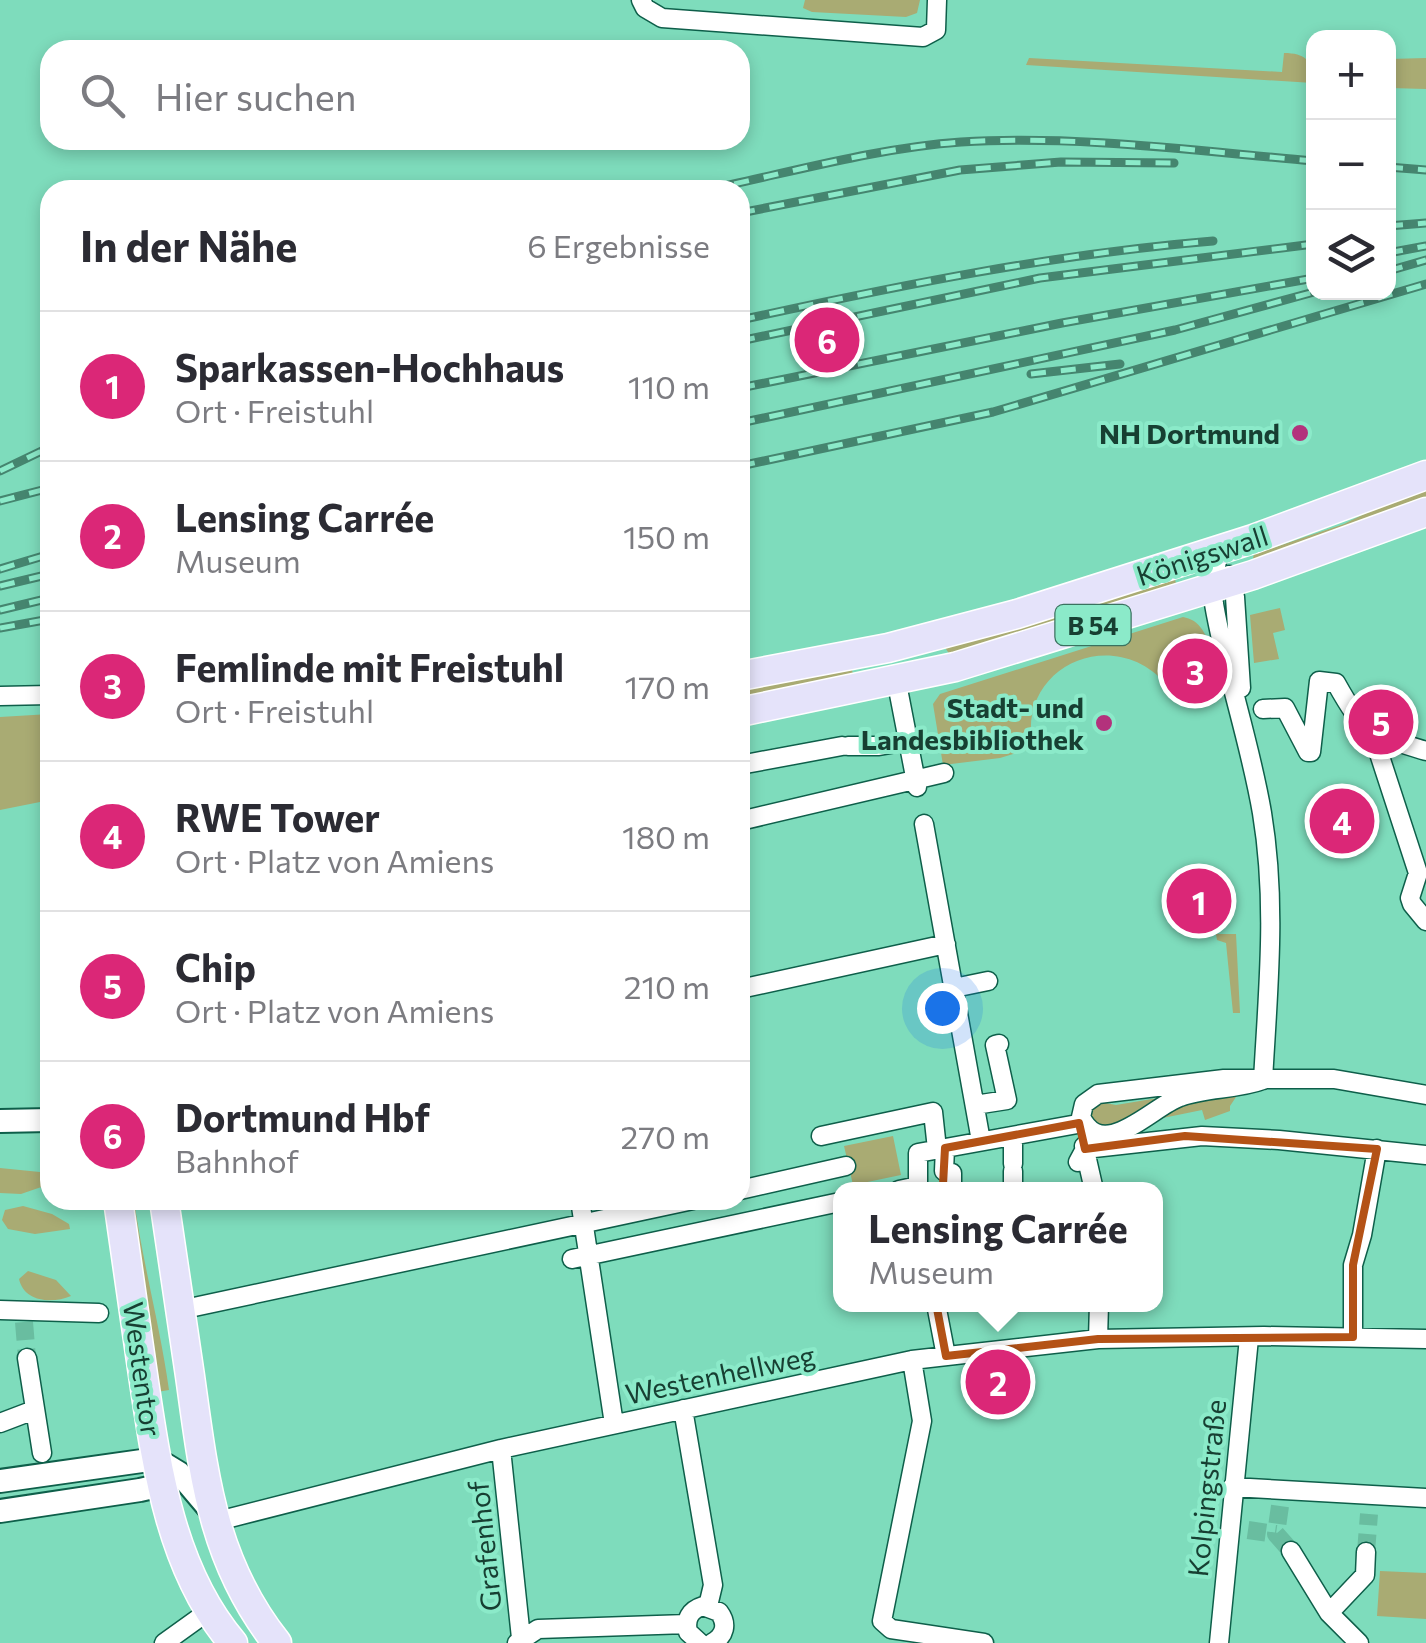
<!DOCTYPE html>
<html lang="de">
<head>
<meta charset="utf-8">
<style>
  body { margin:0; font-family:Commissioner,sans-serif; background:#f2f2f3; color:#2b2b33 }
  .controls { position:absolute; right:30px; top:30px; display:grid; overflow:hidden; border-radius:20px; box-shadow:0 5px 15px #0003 }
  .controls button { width:90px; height:90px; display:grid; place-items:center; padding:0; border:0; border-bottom:2px solid #e1e1e2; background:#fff; color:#2b2b33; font:50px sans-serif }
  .you { position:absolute; left:942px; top:1008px; width:35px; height:35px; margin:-25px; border:8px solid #fff; border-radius:50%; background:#1a73e8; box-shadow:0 0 0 15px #1a73e833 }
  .badge { display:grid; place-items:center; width:65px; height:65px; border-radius:50%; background:#db2777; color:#fff; font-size:32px; font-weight:700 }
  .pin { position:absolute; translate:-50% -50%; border:5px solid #fff; box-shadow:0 2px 10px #0006 }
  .popup { position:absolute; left:833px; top:1182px; width:330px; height:130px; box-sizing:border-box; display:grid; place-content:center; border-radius:20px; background:#fff; filter:drop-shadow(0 2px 8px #0005); font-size:32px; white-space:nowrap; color:#7c7c81 }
  .popup b { font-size:38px; color:#2b2b33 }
  .popup::after { content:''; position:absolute; left:50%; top:100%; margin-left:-20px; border:20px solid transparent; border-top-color:#fff }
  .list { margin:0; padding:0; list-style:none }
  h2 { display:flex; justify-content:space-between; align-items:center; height:130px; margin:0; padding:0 40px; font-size:42px }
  h2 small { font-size:32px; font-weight:400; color:#7c7c81 }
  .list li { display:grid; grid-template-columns:65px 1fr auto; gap:30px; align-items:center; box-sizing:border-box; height:150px; padding:0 40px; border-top:2px solid #e1e1e2 }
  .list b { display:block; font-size:38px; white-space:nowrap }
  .list p { margin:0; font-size:32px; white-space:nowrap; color:#7c7c81 }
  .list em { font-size:32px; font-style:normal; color:#7c7c81 }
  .icon { flex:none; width:55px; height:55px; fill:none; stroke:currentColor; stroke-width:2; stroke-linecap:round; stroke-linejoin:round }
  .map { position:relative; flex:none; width:1426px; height:1643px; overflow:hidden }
  .search { position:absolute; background:#fff; box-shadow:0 5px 15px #0003; left:40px; top:40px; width:710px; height:110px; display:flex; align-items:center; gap:25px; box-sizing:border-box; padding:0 35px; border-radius:30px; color:#7c7c81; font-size:38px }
  .panel { position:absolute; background:#fff; box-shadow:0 5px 15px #0003; left:40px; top:180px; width:710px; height:1030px; border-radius:30px }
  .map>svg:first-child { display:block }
  .green { fill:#a9ab73 }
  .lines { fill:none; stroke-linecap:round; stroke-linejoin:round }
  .street-tunnel { stroke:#69bda0; stroke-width:18; stroke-dasharray:18 9; stroke-linecap:butt }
  .street-casing { stroke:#0e5f4a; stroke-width:21 }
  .secondary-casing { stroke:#0e5f4a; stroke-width:26 }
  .primary-casing { stroke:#fff; stroke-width:31 }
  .street { stroke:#fff; stroke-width:18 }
  .secondary { stroke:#fff; stroke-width:22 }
  .primary { stroke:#e5e3fa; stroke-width:28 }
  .rail-casing { stroke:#45856f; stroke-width:9 }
  .rail { stroke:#8beac9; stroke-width:5; stroke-dasharray:15; stroke-linecap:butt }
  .marked { fill:none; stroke:#b45216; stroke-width:8; stroke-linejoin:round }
  .poi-dot { fill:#b3327c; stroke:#8beac9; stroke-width:4 }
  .labels { text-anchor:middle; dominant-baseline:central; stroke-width:8; stroke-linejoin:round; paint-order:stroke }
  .shield { fill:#8beac9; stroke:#3a725f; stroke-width:2.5 }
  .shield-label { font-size:25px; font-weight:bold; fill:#173f32 }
  .poi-label { font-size:28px; font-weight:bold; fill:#173f32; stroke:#8beac9; text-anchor:end }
  .street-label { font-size:28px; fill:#173f32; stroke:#8beac9 }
</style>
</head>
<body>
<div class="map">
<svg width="1426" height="1643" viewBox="0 0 1426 1643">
  <rect width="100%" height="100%" fill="#7edcbc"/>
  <path class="green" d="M805,0H920L917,13L906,17L812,12L803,8Z
    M1284,53C1306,53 1314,62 1313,83L1026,65L1029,58L1282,72Z
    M1426,58V89L1389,88V59Z
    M1426,483V499L1255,560L1253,558L1254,554L1344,524Z
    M1173,572L1177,587L950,655L944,646Z
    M1280,608L1285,630L1273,633L1279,659L1254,663L1250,615Z
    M1183,617C1199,620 1203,630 1210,644L1196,647L1202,674L1166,684C1113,623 1015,667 1033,748L1000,758L943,765L933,704L940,694Z
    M851,665L854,679L740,701V685Z
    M50,714V800L0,810V717Z
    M1216,934H1236L1240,1013H1233L1226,943L1217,940Z
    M1234,1094L1236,1097L1230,1106V1111L1205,1120L1202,1110L1153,1120L1181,1102Z
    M1158,1098V1101L1145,1112L1107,1128L1090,1121L1092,1107L1100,1102L1116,1105Z
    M893,1136L901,1175L853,1185L844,1146Z
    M0,1168L50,1173V1184L21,1194L0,1193Z
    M129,1200H134C143,1264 160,1326 169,1390L157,1392Z
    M23,1206L52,1214L69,1224L70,1229L35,1234L8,1229L2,1220L5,1210Z
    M28,1271L56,1280L71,1296C52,1304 24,1302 19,1279Z
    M1380,1571L1426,1573V1619L1377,1616Z"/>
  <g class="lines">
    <path class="street-tunnel" d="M24,1322L27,1358
      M1280,1506L1276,1534L1291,1551
      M1248,1530L1276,1534
      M1366,1552L1369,1514"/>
    <defs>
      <path id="street" d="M641,0L645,8L662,18L923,37L936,30L937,0
        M1219,550L1212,588L1214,604C1226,674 1250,742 1262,813C1277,903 1268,990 1263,1080
        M1229,575L1235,597L1241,688
        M899,694L917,787
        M0,696L50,695
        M1263,709L1285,708L1308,752H1311
        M1373,735L1418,873L1410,898L1412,904L1426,921
        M848,746H879L908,741
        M1311,752L1319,681L1336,683C1365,735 1371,734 1426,751
        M740,765L842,746
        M740,821L944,773
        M924,824L981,1141
        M954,988L988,981
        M740,989L946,944
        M1263,1080C1236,1090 1206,1087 1180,1097C1153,1106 1103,1163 1081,1117L1084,1104L1098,1094L1224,1079H1334L1426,1095
        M975,1105L1007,1100L995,1045L999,1044
        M821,1136L933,1112L937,1149
        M1013,1136V1164
        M1084,1146L1094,1190
        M945,1148L944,1171L952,1173V1189
        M1078,1162L1085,1149L1202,1136L1279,1140L1426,1155
        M740,1190L846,1166
        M899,1190L918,1186V1153L1083,1123
        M1013,1190V1171
        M580,1200L614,1424
        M572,1259L840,1202
        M936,1304L946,1356
        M0,1310L99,1313
        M180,1310L693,1200
        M1353,1337V1265L1362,1235L1377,1149
        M1098,1339L1099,1304
        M27,1358L42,1453
        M912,1360L922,1421L882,1621L891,1629L984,1643
        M683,1409L713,1585L708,1606
        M0,1423L34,1410
        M501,1449L521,1638
        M1232,1487L1426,1498
        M214,1522L501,1449L912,1360L1098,1339L1264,1336L1426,1339
        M1291,1551L1329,1613L1359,1643
        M1329,1613L1365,1575L1366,1552
        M164,1643L210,1610
        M517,1643L538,1629L687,1624
        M700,1643L688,1632C685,1619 690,1610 703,1606L719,1612C728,1624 725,1636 712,1643
        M1219,1643L1249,1338"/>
      <path id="secondary" d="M0,1121L50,1120
        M0,1481L156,1459L179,1473L212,1512
        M0,1511L140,1490L162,1485L176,1475"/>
      <path id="primary" d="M740,676L888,648L1017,614L1253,539L1426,475
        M740,712L955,667L1253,575L1426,512
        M118,1200C126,1256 134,1312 142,1368C156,1462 169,1568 233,1643
        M164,1200C173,1259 181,1317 190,1376C204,1476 212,1561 277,1643"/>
    </defs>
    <use href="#street" class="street-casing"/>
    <use href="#secondary" class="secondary-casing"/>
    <use href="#primary" class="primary-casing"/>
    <use href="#street" class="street"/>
    <use href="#secondary" class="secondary"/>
    <use href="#primary" class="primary"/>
    <defs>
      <path id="rail" d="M1388,167L1426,170
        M705,190C789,173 875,148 961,142C1078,135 1197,151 1314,161
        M740,213L960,170L1061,162L1174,163
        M1388,226L1426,223
        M1388,253L1426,246
        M1388,271L1426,260
        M740,320C897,286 1053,254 1213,241
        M740,341L1040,278L1314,244
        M1031,374L1120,364
        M740,388L1062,323L1314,278
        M740,423L1175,330L1314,292
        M740,466L993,412L1426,284
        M0,471L50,447
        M0,501L50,488
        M0,569L50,554
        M0,586L50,574
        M0,610L50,598
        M0,628L50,619"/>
    </defs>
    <use href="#rail" class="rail-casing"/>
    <use href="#rail" class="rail"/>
  </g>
  <path class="marked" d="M1079,1123L1085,1149L1185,1136L1377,1149L1353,1265V1337L1098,1339L946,1356L928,1261L939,1258L945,1148Z"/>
  <g class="poi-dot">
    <circle cx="1300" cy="433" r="10"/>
    <circle cx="1104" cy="723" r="10"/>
  </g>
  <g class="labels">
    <rect class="shield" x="1055.5" y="605" width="75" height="40" rx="8"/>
    <g class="shield-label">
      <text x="1093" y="625">B 54</text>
    </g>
    <g class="poi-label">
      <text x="1280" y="433">NH Dortmund</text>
      <text x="1084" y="707">Stadt- und<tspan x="1084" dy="32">Landesbibliothek</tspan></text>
    </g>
    <g class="street-label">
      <text transform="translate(1202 555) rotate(-18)">Königswall</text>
      <text transform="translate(143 1369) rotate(82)">Westentor</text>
      <text transform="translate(720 1374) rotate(-12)">Westenhellweg</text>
      <text transform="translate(1206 1488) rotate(-84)">Kolpingstraße</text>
      <text transform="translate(484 1546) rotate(-96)">Grafenhof</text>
    </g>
  </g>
</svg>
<div class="controls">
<button>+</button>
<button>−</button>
<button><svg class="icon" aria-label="layers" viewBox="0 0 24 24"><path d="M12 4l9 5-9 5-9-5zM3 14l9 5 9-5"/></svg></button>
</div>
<div class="you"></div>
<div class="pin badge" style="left:1199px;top:901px">1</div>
<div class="pin badge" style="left:998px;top:1382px">2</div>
<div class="popup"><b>Lensing Carrée</b>Museum</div>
<div class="pin badge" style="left:1195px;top:671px">3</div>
<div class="pin badge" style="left:1342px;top:821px">4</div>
<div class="pin badge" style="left:1381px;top:722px">5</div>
<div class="pin badge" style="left:827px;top:340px">6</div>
<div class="search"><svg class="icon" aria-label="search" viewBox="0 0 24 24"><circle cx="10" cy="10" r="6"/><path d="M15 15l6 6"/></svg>Hier suchen</div>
<section class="panel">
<h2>In der Nähe<small>6 Ergebnisse</small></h2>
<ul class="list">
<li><span class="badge">1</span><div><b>Sparkassen-Hochhaus</b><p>Ort · Freistuhl</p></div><em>110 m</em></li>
<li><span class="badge">2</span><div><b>Lensing Carrée</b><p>Museum</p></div><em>150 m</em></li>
<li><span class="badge">3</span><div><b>Femlinde mit Freistuhl</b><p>Ort · Freistuhl</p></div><em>170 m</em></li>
<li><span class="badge">4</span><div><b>RWE Tower</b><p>Ort · Platz von Amiens</p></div><em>180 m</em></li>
<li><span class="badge">5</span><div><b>Chip</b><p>Ort · Platz von Amiens</p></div><em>210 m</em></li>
<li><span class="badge">6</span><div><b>Dortmund Hbf</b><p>Bahnhof</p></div><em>270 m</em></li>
</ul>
</section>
</div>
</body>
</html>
